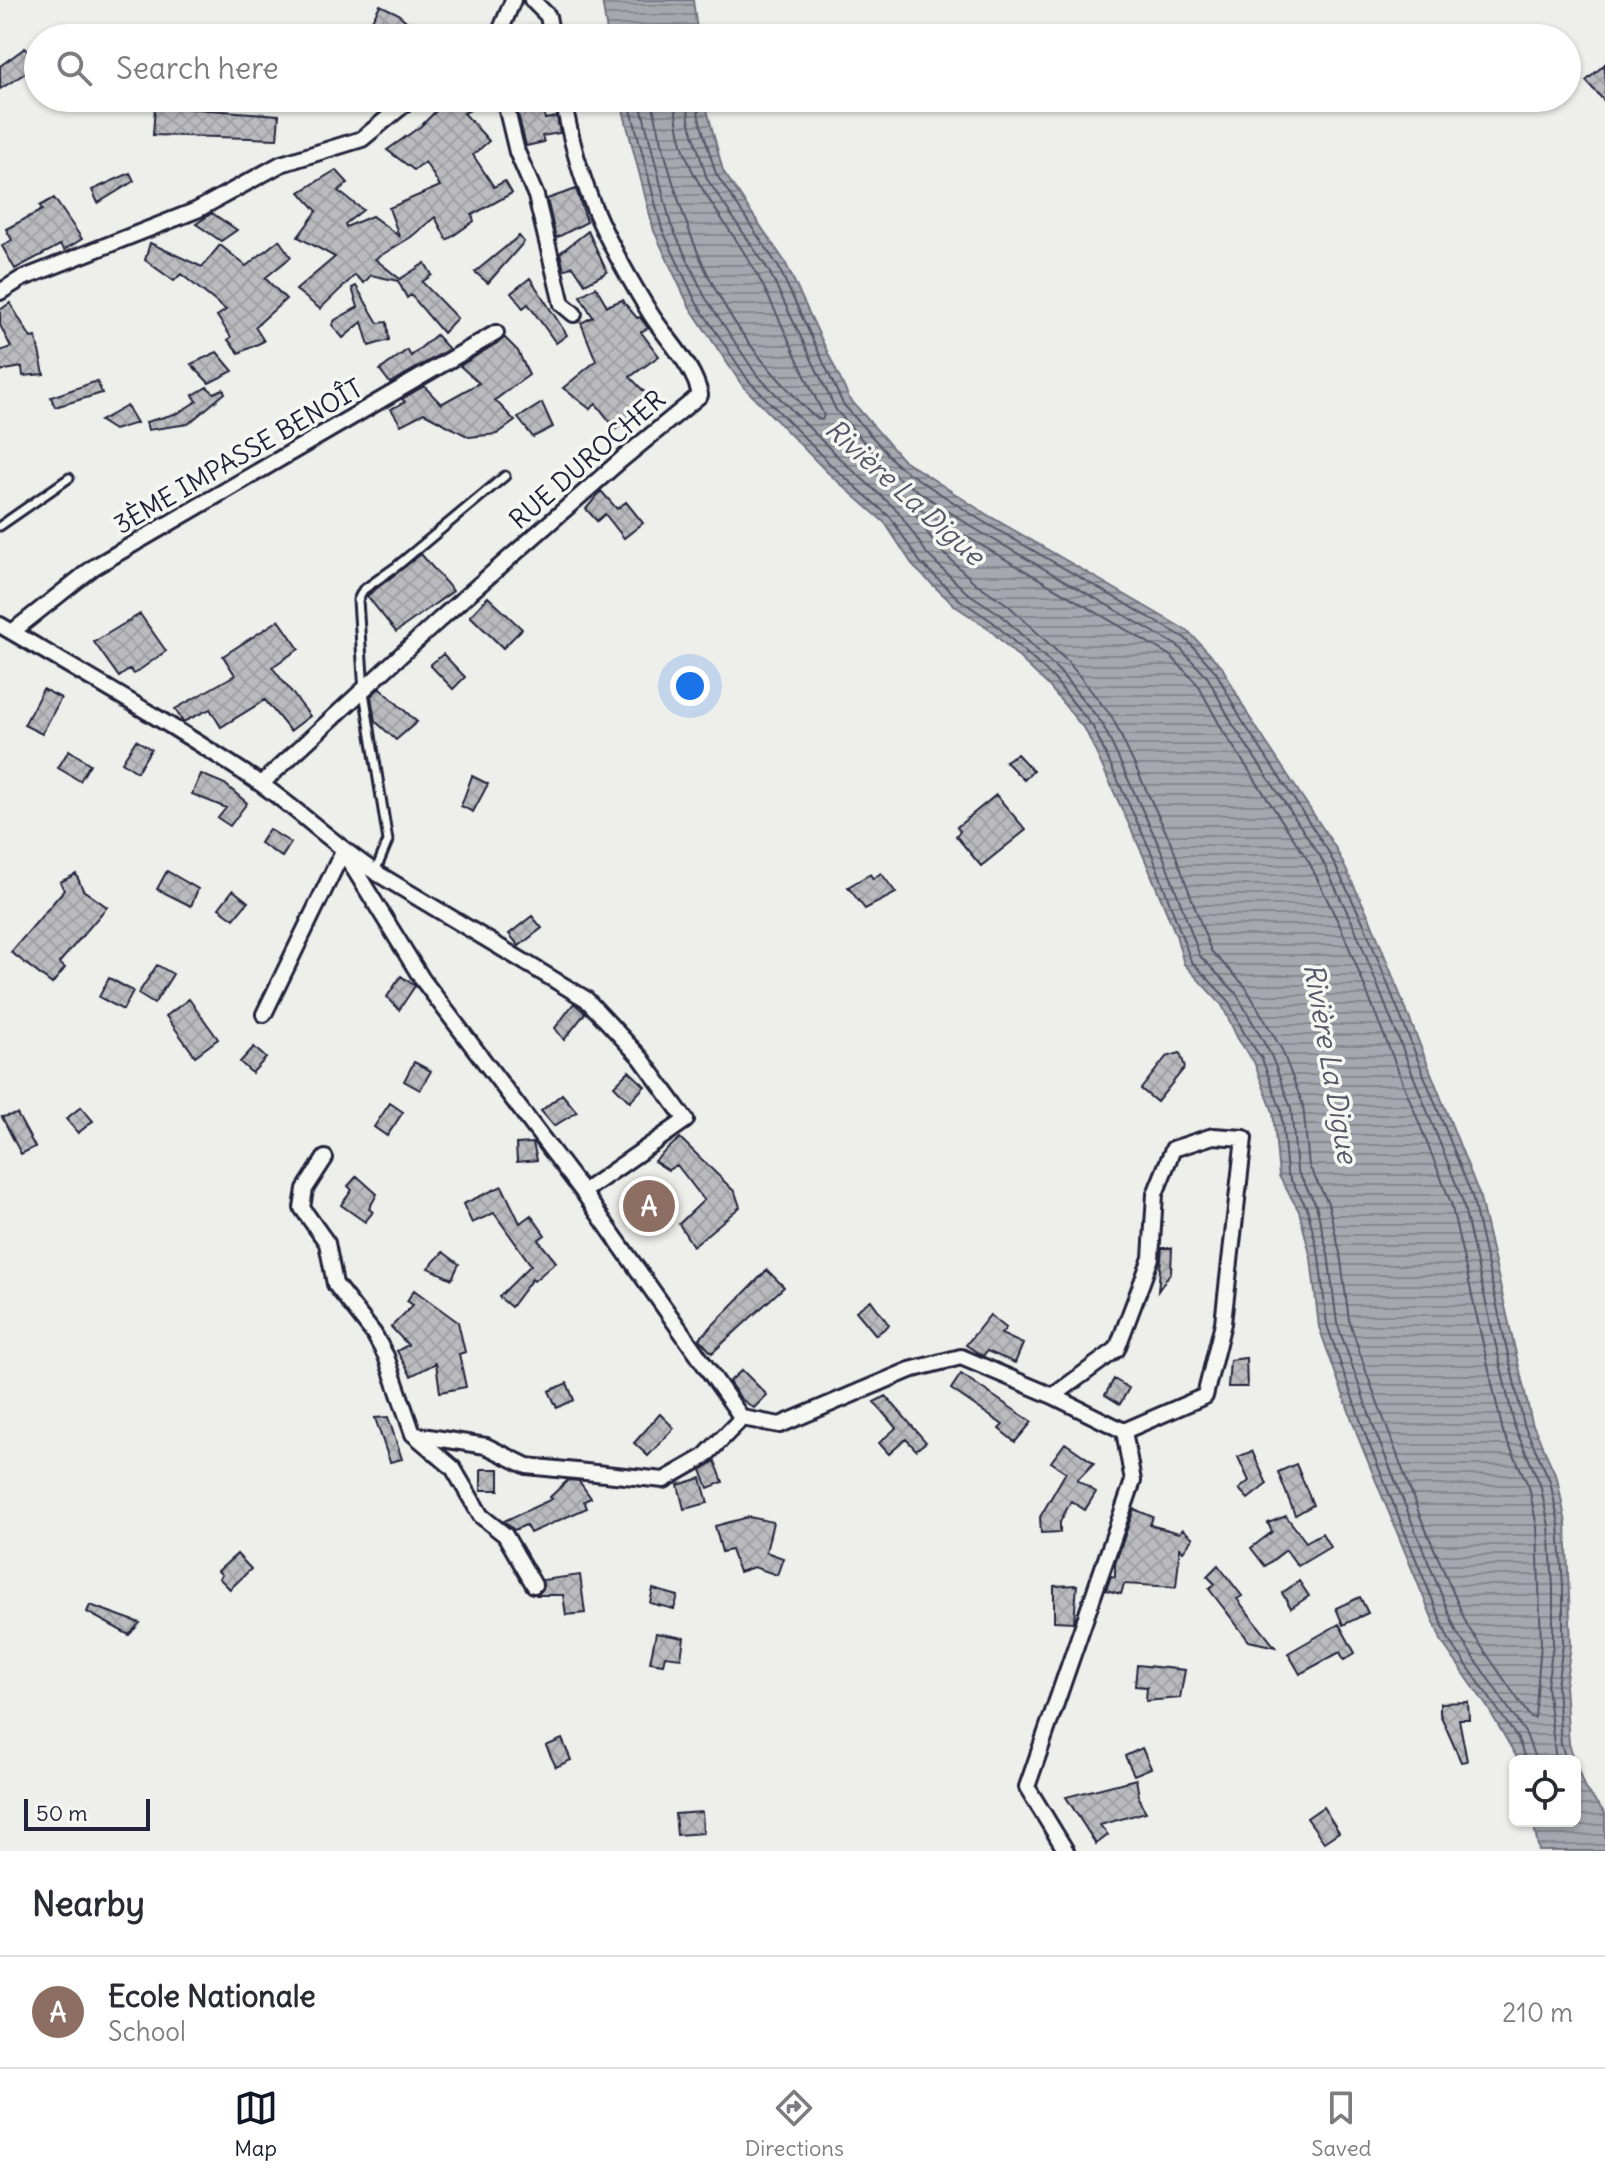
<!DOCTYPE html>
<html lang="en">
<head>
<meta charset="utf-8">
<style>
  body { margin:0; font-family:Delius,sans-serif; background:#f2f2f3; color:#2b2b33 }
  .controls { position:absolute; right:24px; bottom:24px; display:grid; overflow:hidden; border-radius:12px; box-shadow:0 2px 6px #0004 }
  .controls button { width:72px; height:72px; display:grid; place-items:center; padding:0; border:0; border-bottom:2px solid #e1e1e2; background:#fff; color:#2b2b33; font:40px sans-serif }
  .scale { position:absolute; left:24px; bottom:20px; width:126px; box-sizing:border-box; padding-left:8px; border:4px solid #22223b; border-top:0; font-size:22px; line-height:28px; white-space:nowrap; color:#22223b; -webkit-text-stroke:6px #f6f6f2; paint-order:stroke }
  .you { position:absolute; left:690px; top:686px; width:28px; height:28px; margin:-20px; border:6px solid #fff; border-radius:50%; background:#1a73e8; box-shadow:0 0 0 12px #1a73e833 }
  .badge { display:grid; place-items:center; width:52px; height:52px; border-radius:50%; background:#111827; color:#fff; font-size:26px; font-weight:700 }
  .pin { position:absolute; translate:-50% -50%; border:4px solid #fff; box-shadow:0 2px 8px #0006 }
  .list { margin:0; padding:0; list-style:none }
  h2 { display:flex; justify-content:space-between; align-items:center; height:104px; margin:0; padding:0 32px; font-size:34px }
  h2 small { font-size:26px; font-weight:400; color:#7c7c81 }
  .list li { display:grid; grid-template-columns:52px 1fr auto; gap:24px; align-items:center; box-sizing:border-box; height:112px; padding:0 32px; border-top:2px solid #e1e1e2 }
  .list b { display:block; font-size:30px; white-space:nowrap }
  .list p { margin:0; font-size:26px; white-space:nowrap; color:#7c7c81 }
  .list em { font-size:26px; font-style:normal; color:#7c7c81 }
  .icon { flex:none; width:44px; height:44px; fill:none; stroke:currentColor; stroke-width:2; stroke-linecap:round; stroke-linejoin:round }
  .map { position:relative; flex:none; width:1605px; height:1851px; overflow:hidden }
  .search { position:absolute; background:#fff; box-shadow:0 2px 6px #0004; left:24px; right:24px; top:24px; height:88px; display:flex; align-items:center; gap:20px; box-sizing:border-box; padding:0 28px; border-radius:44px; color:#7c7c81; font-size:30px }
  .sheet { height:216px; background:#fff }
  nav { display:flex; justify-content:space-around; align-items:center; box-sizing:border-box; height:112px; border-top:2px solid #e1e1e2; background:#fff; font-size:22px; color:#7c7c81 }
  nav a { display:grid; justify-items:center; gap:4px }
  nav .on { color:#111827 }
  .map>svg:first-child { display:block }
  .water { fill:url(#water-rules); stroke:#727281; stroke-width:2 }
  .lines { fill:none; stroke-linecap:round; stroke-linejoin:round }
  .shore { stroke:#575769; stroke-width:2 }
  .building { fill:url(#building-cross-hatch); stroke:#22223b; stroke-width:2 }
  .lane-casing { stroke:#22223b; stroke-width:13 }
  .street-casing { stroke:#22223b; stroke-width:20 }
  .lane { stroke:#f6f6f2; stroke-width:7 }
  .street { stroke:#f6f6f2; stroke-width:14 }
  .labels { text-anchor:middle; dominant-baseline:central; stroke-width:7; stroke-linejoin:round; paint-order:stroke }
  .street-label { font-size:26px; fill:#22223b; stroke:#f6f6f2 }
  .water-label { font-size:28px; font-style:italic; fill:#575769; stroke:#f6f6f2 }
</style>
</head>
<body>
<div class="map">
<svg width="1605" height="1851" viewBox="0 0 1605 1851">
  <defs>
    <pattern id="water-rules" width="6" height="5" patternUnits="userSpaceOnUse" patternTransform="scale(2)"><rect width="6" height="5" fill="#a7a7af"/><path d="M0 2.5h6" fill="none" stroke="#888890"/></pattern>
    <pattern id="building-cross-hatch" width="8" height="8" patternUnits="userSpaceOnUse" patternTransform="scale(2)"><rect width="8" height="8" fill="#bbbbbf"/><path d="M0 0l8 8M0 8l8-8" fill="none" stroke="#a0a0a5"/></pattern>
  </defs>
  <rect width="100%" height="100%" fill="#eeeeeb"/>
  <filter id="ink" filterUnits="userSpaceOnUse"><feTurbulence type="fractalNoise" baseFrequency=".0125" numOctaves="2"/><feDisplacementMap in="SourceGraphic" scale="16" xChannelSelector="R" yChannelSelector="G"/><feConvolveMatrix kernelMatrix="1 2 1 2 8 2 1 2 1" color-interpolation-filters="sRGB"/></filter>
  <g filter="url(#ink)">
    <path class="water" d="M602,0H693L698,38H608Z
      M620,98H704L723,171L785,262L849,398L902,459L986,514L1189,632L1222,667L1248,715L1335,847L1370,919L1479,1194L1532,1423L1557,1478L1566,1523L1571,1645L1565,1686L1569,1744L1585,1789L1605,1813V1851H1539L1533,1821H1575V1761H1519L1488,1708L1442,1642L1360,1442L1319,1327L1311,1258L1299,1211L1279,1176L1273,1112L1254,1062L1238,1039L1222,1005L1184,964L1176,935L1144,857L1086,731L1048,685L988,628L955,606L914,567L885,523L826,471L742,385L689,306L654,231Z"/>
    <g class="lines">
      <path class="shore" d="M628,98L662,229L696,302L748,380L831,465L891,518L920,562L960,600L993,622L1054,679L1093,727L1152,854L1191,961L1228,1000L1245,1035L1262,1059L1281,1110L1287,1173L1307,1208L1319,1256L1327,1325L1367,1439L1448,1638L1518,1739L1526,1761
        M639,98L671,225L705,297L756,374L838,457L898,511L928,555L966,592L1000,614L1060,672L1102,723L1161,850L1200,956L1236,993L1271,1055L1291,1108L1297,1170L1316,1205L1328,1254L1337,1323L1377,1436L1457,1633L1526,1734L1536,1761
        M651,98C677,208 705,304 787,388C797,398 809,416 822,420L824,415C801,371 783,324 760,280C727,215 677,179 675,98
        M687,98L689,120L707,179L769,271L836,410L892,474L977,530L1178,646L1208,678L1233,725L1320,856L1354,926L1462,1199L1515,1428L1540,1484L1549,1526L1553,1587V1644L1547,1686L1556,1761
        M697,98L699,118L716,174L778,266L843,404L898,466L982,521L1185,638L1216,672L1241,719L1328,851L1363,922L1472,1196L1524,1425L1550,1481L1559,1524L1563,1587V1645L1557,1686L1561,1745L1567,1761
        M914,506L1171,656L1198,685L1223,731L1309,862L1342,930L1451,1203L1503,1432L1529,1487L1537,1527L1541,1643L1535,1718L1530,1717L1468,1627L1420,1516L1367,1374L1349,1320L1340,1253L1328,1203L1309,1166L1303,1105L1282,1050L1245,986L1211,951L1172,845L1112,717L1069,663L1008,605L974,582L937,547L913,511Z"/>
    </g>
    <path class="building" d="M380,5L397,13L426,38H363Z
      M25,48L37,66L0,89V66Z
      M1605,64V102L1586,81Z
      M466,98H494L464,113L489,141L473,155L494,187L505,181L512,193L472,215L474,221L447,240L435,217L411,237L375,259L400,279L425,263L432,275L422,282L457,318L443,333L411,295L407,298L398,281L371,275L364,283L355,275L320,309L296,290L335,257L298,237L317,211L300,192L336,170L348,183L338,191L363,210L345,224L346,227L372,216L399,236L389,208L440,186L425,162L414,170L387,150L421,126L436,111L434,108Z
      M514,98H540L545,119L557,117L560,133L542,136L544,142L526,146Z
      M155,106L279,115L277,139L153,135Z
      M130,173L134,181L98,203L92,190Z
      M576,189L587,222L556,238L547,199Z
      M54,198L82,239L64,250L60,245L15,269L2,246L12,240L6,229L42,210L40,206Z
      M212,213L237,230L221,241L196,224Z
      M588,231L607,272L585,284L573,266L564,270L560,253Z
      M519,236L524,242L488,283L475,272Z
      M279,240L291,257L265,278L286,299L255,327L264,341L239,353L228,340L231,337L217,316L226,310L181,274L174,281L145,260L150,243L202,267L220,245L246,266Z
      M530,278L567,335L556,343L528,304L523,308L511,293Z
      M356,286L378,323L387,322L389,340L369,346L362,322L343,338L332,325L335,320L358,307L352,288Z
      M596,287L607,306L622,300L637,318L640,317L648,328L641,332L659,356L630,377L654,402L637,418L636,414L616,429L596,404L590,409L563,388L596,361L581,323L593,317L580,296Z
      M10,303L31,338L36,337L44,374L23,376L22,367L0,371V351L11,347L0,325V310Z
      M436,335L449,349L390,383L380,370L407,350L411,356Z
      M505,338L518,351L529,375L495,400L515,421L497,434L469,437L424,413L401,425L391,409L405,402L402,399L424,386L441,404L479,383L460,366Z
      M217,352L233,371L209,383L191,364Z
      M97,381L102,393L55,407L51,397Z
      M207,387L214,393L223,389L225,393L188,424L148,430L146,422L178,413L197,401L193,395Z
      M542,403L553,427L533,437L518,418Z
      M127,406L137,423L114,430L100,421Z
      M601,491L617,509L626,502L643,523L624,538L605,514L597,521L586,509Z
      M421,554L453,591L396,632L367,596Z
      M488,597L522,629L503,648L470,616Z
      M140,614L166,651L134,674L130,669L119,677L94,642Z
      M279,620L299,649L272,667L310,716L290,731L265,700L221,727L210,709L183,722L175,709L235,675L223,656Z
      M443,654L465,677L453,689L430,665Z
      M380,688L417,722L396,740L375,721L371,696Z
      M43,689L61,698L42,734L24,725Z
      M136,740L151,749L137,772L122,762Z
      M69,750L90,764L80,781L58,768Z
      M1017,754L1033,771L1024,780L1005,761Z
      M201,774L225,784L247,803L230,826L218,818L226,808L192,794Z
      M472,776L488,784L473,812L461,806Z
      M996,795L1026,830L981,866L956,836L960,831L957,827Z
      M269,829L291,843L282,857L260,843Z
      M167,871L198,889L191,906L157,889Z
      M881,873L896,893L865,909L848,887L870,874L873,879Z
      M76,874L83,890L107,907L59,963L65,968L52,984L11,952L64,890L60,882Z
      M233,890L248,902L234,919L219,908Z
      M532,916L542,928L519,946L509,934Z
      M157,965L173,974L154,1004L138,994Z
      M401,976L415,986L399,1010L387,997Z
      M109,978L133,991L123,1010L99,997Z
      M189,999L218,1039L195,1056L166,1016Z
      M574,1003L585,1013L564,1040L555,1028Z
      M254,1047L266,1058L252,1073L240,1062Z
      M1180,1053L1185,1067L1157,1102L1141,1089L1166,1057Z
      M414,1062L431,1071L420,1090L404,1081Z
      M629,1071L645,1086L630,1102L614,1086Z
      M562,1094L577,1112L554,1126L541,1111Z
      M390,1103L403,1112L387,1136L374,1127Z
      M81,1107L93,1121L78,1133L66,1119Z
      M17,1114L35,1147L21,1154L2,1117Z
      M680,1138L735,1192L740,1207L693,1246L679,1224L704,1200L677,1165L668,1170L654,1161Z
      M533,1143L537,1160L517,1162L516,1144Z
      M357,1176L377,1194L369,1209L373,1212L365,1222L341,1205L352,1190L348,1186Z
      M502,1186L520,1223L531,1215L545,1235L538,1240L556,1262L534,1281L532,1279L511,1307L499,1297L531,1265L494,1213L472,1223L463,1204Z
      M1162,1248H1172L1171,1272L1158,1291Z
      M443,1252L459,1264L452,1279L428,1268Z
      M767,1270L784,1287L712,1353L699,1339Z
      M414,1290L458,1322L465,1352L459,1354L466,1387L440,1392L436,1363L411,1376L397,1351L408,1345L391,1327L413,1305L407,1301Z
      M871,1300L889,1325L876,1335L856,1311Z
      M990,1315L1006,1328L1001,1334L1023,1344L1015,1363L987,1351L983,1356L966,1345Z
      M1246,1358L1247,1387H1228L1230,1360Z
      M742,1370L767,1395L754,1408L741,1399L729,1382Z
      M961,1374L1032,1422L1015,1442L999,1429L1003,1425L951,1389Z
      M1114,1379L1129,1388L1120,1404L1105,1395Z
      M567,1383L574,1400L557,1408L549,1391Z
      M886,1396L926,1442L916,1450L906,1439L889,1454L879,1443L896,1428L874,1402Z
      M660,1414L674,1428L648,1456L634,1443Z
      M388,1417L402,1459L390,1462L375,1418Z
      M1065,1443L1094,1463L1077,1480L1096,1492L1085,1510L1071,1501L1060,1522V1532L1041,1533L1040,1517L1066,1472L1051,1462Z
      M1252,1451L1267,1484L1248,1499L1239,1489L1249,1481L1238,1457Z
      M715,1461L723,1482L708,1488L701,1470Z
      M1296,1464L1313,1505L1295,1515L1278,1472Z
      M481,1469H499V1490H481Z
      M701,1478L708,1503L684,1509L678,1485Z
      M568,1480L579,1481L591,1498L584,1501L587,1508L530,1533L526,1525L514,1530L504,1521L552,1499L550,1497Z
      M1134,1509L1153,1517L1150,1525L1179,1533L1182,1529L1193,1538L1183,1551L1180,1548L1176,1587L1124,1584L1121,1594L1106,1590L1111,1576L1115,1577V1564Z
      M1286,1516L1306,1542L1322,1533L1330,1547L1298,1566L1286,1550L1265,1566L1251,1548L1272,1532L1268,1523Z
      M749,1517L773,1522L766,1552L783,1558L777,1575L754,1567L739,1572L731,1550L722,1552L715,1526Z
      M237,1554L251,1569L230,1589L219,1578L222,1575L218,1571Z
      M1218,1565L1242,1596L1237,1599L1275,1647L1249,1641L1209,1589L1215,1584L1207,1576Z
      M580,1575L585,1613L566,1615L563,1595H537L543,1589L542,1580Z
      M1299,1581L1309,1596L1291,1608L1282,1593Z
      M1077,1585L1074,1622L1054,1621V1586Z
      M653,1589L678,1596L674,1609L650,1603Z
      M1360,1597L1368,1613L1343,1625L1336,1608Z
      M90,1605L140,1623L129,1635L87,1612Z
      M1339,1624L1355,1653L1344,1660L1340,1652L1300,1674L1288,1653Z
      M656,1633L684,1638L681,1658L665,1656L663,1664L650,1662Z
      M1137,1665L1185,1670L1180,1698L1146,1701L1147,1687L1135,1686Z
      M1468,1702L1469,1719H1459L1467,1761L1461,1762L1440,1714V1703Z
      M562,1739L571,1760L556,1767L546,1746Z
      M1142,1748L1151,1768L1134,1775L1125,1756Z
      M1136,1779L1140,1802L1146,1812L1100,1825L1108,1835L1096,1844L1066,1797Z
      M1323,1807L1339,1832L1324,1842L1307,1818Z
      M702,1812L703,1833L677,1835L675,1814Z"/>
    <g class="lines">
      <defs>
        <path id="lane" d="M0,526L69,478
          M375,872L388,841L364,692L358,600L363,590L397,566L505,476"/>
        <path id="street" d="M532,0L548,16L552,38
          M493,38L499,34L513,0
          M504,98L517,152L536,196L562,304L574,314
          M0,292L21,279L197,210L281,164L362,139L412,98
          M0,625C87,676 175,726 258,782C299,810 334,845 375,872L586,999L641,1058L686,1120L583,1192
          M12,632L94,567L496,333
          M261,784L439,620L621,460L700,395C694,365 666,339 650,313C603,236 579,187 563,98
          M343,851L422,979L583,1192L742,1418L780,1425L910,1370L961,1357L1053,1396L1117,1349L1151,1258L1155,1194L1173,1149L1213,1136L1244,1138L1223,1323L1205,1396L1124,1431L1053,1396
          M264,1014L343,851
          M325,1158L305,1189L302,1208L327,1243L335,1284L374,1334L386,1356L413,1434L453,1468L481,1516L505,1535L534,1585
          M416,1435L486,1446L527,1466L664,1480L704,1457L742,1418
          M1066,1851L1027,1787L1133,1481L1124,1431"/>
      </defs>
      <use href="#lane" class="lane-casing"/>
      <use href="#street" class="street-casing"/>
      <use href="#lane" class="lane"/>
      <use href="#street" class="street"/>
    </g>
  </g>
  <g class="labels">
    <g class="street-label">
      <text transform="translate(238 456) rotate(-30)">3ÈME IMPASSE BENOÎT</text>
      <text transform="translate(587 459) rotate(-41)">RUE DUROCHER</text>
    </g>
    <g class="water-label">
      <text transform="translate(905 492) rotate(42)">Rivière La Digue</text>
      <text transform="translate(1331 1063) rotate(80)">Rivière La Digue</text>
    </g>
  </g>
</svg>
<div class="controls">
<button><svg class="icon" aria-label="locate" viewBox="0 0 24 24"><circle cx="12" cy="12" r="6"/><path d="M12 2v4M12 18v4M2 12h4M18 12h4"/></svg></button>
</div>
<div class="scale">50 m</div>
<div class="you"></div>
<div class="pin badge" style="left:649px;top:1206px;background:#8d6e63">A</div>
<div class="search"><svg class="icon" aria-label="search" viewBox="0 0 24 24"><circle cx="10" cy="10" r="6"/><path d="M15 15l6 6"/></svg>Search here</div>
</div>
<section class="sheet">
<h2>Nearby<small></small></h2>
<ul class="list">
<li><span class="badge" style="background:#8d6e63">A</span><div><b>Ecole Nationale</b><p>School</p></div><em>210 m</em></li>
</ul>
</section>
<nav>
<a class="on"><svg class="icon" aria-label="map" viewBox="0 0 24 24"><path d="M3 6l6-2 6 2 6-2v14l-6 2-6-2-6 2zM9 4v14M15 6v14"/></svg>Map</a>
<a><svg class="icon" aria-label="directions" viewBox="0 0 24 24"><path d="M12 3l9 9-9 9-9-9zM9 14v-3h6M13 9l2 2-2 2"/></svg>Directions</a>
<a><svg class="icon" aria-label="saved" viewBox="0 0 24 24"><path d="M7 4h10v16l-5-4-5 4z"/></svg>Saved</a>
</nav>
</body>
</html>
